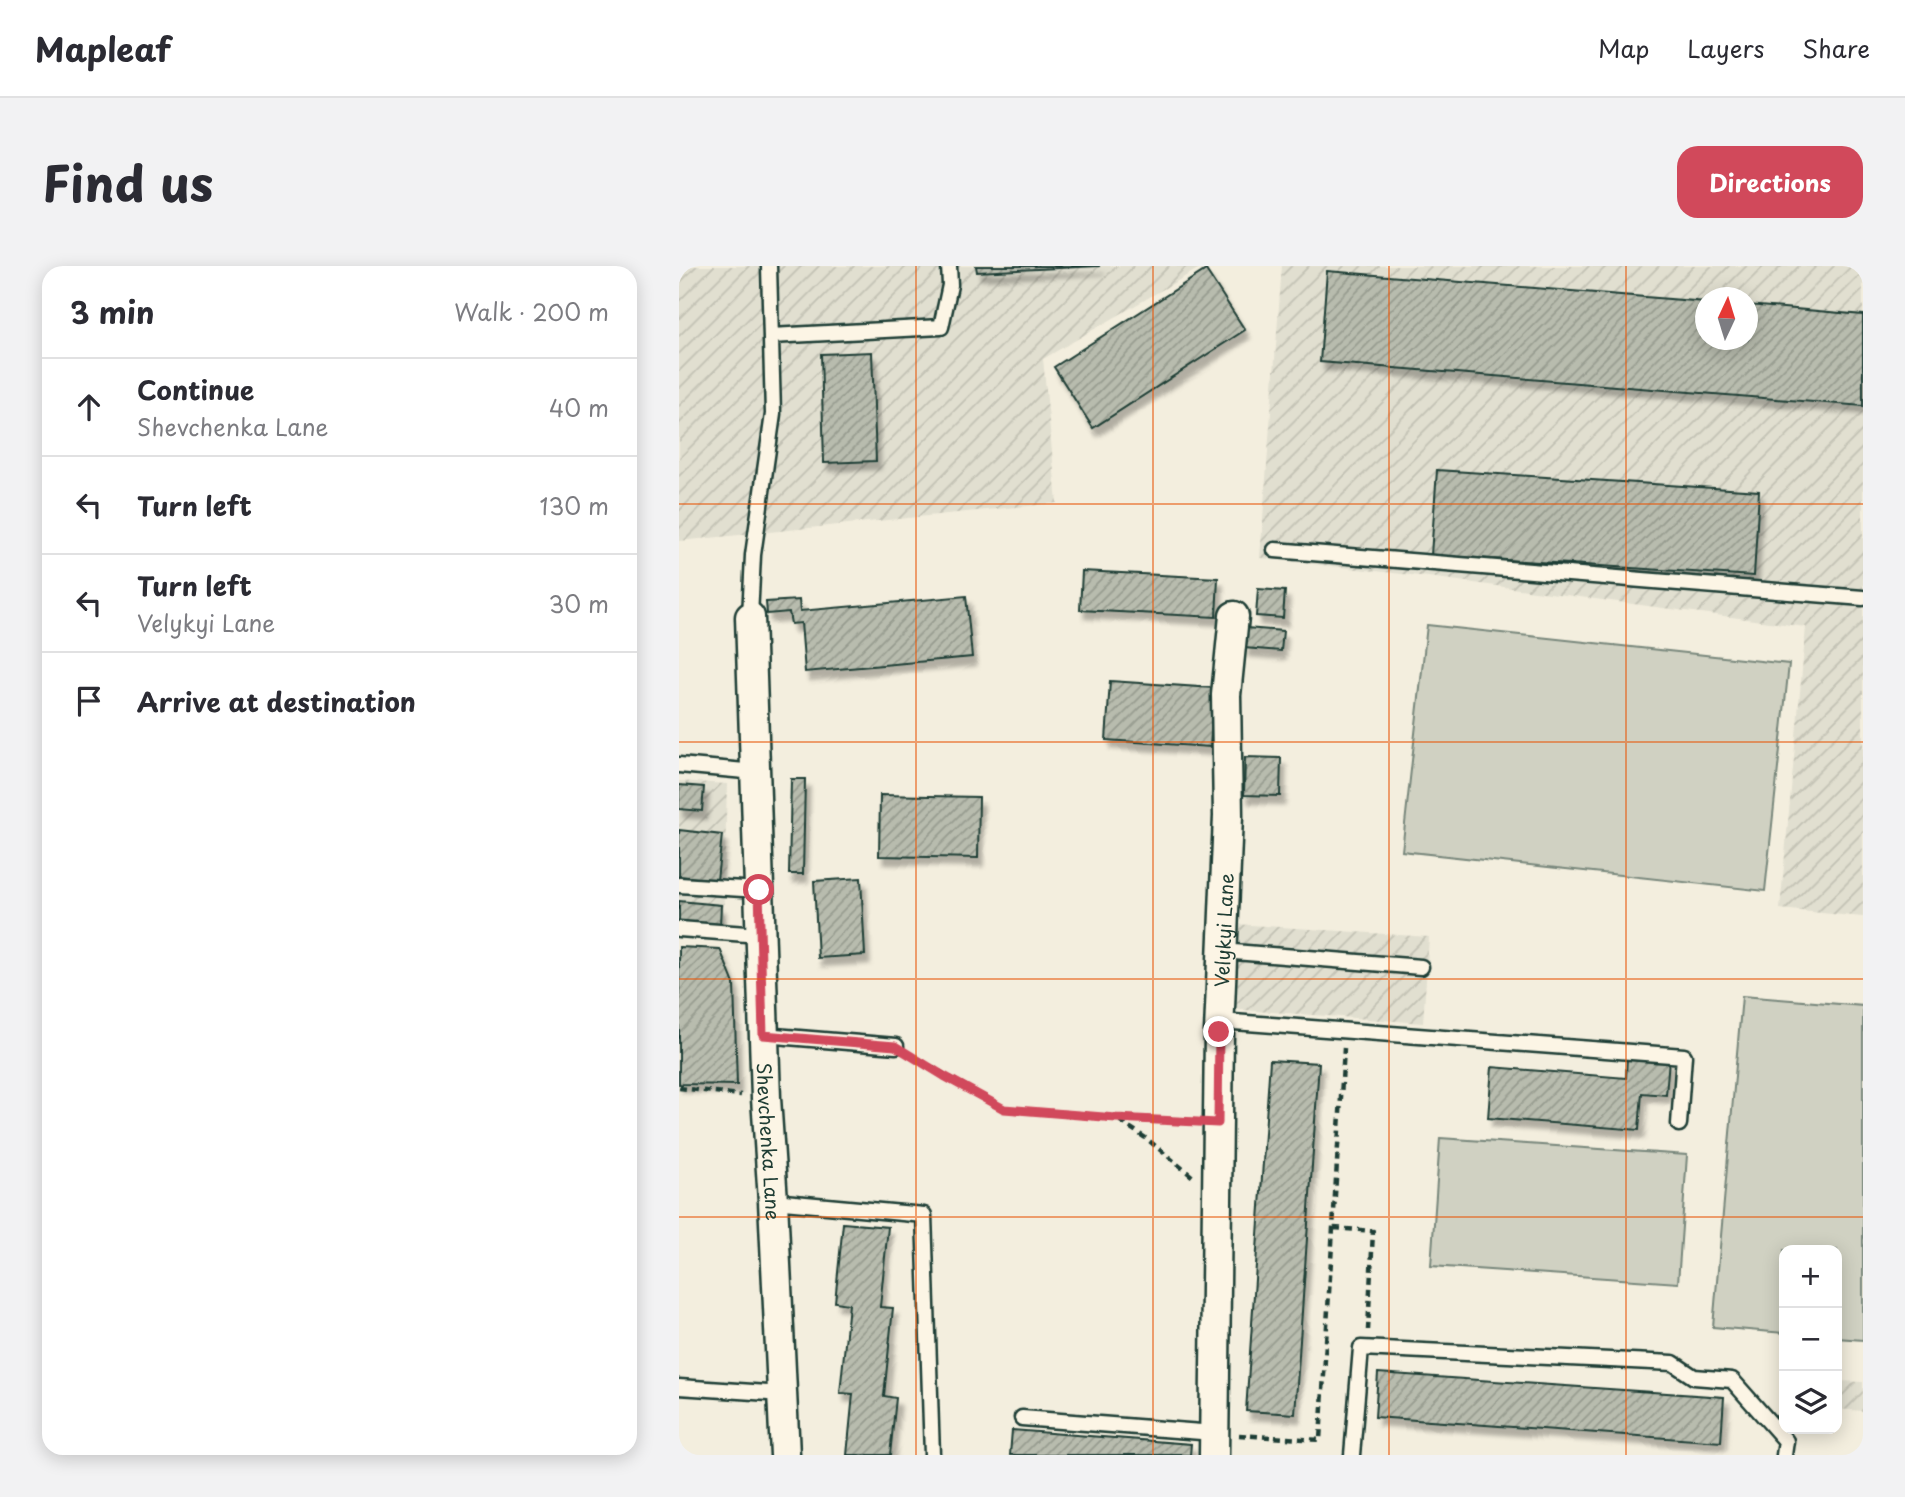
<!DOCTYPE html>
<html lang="en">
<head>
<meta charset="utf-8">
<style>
  body { margin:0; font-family:"Playpen Sans",sans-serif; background:#f2f2f3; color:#2b2b33 }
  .controls { position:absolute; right:21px; bottom:21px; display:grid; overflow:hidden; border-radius:14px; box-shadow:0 4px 18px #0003 }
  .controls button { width:63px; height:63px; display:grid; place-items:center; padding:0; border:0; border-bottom:2px solid #e1e1e2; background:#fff; color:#2b2b33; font:35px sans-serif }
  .compass { position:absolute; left:1016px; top:21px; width:63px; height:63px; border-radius:50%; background:#fff; box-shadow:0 4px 18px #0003; rotate:4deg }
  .stop { position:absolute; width:21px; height:21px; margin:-16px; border:5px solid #d1495b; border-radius:50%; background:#fff }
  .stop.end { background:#d1495b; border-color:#fff; box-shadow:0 2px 7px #0008 }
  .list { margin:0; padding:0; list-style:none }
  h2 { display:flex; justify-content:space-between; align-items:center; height:91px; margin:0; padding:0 28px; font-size:30px }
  h2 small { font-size:23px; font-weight:400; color:#7c7c81 }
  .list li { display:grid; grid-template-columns:46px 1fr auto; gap:21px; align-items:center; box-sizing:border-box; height:98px; padding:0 28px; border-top:2px solid #e1e1e2 }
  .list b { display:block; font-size:26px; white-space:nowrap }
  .list p { margin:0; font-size:23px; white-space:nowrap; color:#7c7c81 }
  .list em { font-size:23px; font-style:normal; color:#7c7c81 }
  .icon { flex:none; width:38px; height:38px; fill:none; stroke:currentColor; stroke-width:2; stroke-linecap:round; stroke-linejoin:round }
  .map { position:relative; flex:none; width:1184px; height:1189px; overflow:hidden; border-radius:21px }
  header { display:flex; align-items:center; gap:42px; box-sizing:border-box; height:98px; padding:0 35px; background:#fff; border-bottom:2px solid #e1e1e2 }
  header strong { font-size:33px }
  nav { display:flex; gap:38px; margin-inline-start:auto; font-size:24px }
  .intro { display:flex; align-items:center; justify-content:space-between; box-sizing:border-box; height:168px; padding:0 42px }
  h1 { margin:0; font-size:49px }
  .button { padding:18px 32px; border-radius:21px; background:#d1495b; color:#fff; font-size:24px; font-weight:700 }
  main { display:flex; gap:42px; padding:0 42px }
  aside { flex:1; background:#fff; border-radius:21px; box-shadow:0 4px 18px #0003 }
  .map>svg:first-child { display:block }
  .industrial { fill:url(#industrial-furrows); fill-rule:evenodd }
  .pitch { fill:#d0d1c2; stroke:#78877b; stroke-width:2 }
  .building { fill:url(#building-hatch); stroke:#1f3d34; stroke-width:2; filter:url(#shadow) }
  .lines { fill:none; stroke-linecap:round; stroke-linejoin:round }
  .service-casing { stroke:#1f3d34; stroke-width:19 }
  .minor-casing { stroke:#1f3d34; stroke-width:33 }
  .path { stroke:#1f3d34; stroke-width:4.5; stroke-dasharray:7 5; stroke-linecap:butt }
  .service { stroke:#fcf5e5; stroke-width:14 }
  .minor { stroke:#fcf5e5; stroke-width:28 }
  .route { stroke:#d1495b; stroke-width:9 }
  .grid { fill:none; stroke:#e8590c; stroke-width:2; stroke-opacity:0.55 }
  .labels { text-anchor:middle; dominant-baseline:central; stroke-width:7; stroke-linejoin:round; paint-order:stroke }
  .street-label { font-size:19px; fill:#1f3d34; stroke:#fcf5e5 }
</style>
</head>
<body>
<header>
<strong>Mapleaf</strong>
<nav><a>Map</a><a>Layers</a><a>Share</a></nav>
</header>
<div class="intro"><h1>Find us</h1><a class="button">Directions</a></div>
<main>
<aside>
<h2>3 min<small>Walk · 200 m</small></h2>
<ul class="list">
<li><svg class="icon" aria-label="ahead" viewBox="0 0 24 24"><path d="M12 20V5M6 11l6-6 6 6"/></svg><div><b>Continue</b><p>Shevchenka Lane</p></div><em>40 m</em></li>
<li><svg class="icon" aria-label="left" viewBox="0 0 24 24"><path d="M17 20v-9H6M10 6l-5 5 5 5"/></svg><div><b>Turn left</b></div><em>130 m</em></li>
<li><svg class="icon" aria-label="left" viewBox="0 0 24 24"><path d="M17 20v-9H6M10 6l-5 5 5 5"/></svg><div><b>Turn left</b><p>Velykyi Lane</p></div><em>30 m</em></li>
<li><svg class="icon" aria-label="arrive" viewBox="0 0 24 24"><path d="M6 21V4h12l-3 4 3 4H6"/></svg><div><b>Arrive at destination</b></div></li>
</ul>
</aside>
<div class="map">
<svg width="1184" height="1189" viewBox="0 0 1184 1189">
  <defs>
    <pattern id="industrial-furrows" width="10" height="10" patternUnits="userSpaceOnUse" patternTransform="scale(1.75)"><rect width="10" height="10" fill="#e1dfd0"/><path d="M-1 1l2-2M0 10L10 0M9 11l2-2" fill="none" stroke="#c1c0b3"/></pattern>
    <pattern id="building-hatch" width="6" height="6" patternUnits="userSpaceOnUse" patternTransform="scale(1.75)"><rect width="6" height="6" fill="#b8bcae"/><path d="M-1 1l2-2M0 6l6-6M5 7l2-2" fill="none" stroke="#959a8e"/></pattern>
    <filter id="shadow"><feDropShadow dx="4.5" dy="8" stdDeviation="2" flood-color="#0004"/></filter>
  </defs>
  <rect width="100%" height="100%" fill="#f3eede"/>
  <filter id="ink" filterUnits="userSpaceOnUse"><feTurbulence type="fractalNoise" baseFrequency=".0143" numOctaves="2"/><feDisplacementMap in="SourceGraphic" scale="14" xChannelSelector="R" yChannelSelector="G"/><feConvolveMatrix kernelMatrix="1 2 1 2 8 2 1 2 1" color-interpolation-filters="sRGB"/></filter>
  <g filter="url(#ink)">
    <path class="industrial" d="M0,0H524L364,93L378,237L0,275Z
      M603,0H1184V651L1101,643L1127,361L750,311L581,292ZM1027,32H1069V74H1027Z
      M0,515L48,518L44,661L0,657Z
      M557,658L750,671L744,757L551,743Z
      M1158,1115L1184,1116V1145L1158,1143Z"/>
    <path class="pitch" d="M748,359L1110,398L1086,625L723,585Z
      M1063,730L1184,740V1074L1158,1072V984H1105V1067L1034,1061Z
      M761,872L1008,889L999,1017L752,1000Z"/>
    <path class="building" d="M297,0H421L298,6Z
      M527,4L566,64L414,162L375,101Z
      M648,5L1027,36V74H1069V39L1184,49V140L641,96Z
      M193,86L197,195L145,197L142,88Z
      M758,204L1080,225L1075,310L752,289Z
      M403,305L539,312L537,351L401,344Z
      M579,323L606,325L604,352L577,350Z
      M287,330L293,391L126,406L122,357L112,358L110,346L88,348L87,336L120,334L121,345Z
      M567,362L604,365L602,385L565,382Z
      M431,415L535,422L531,481L427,474Z
      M566,491L602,492L601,530L565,529Z
      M112,513H126L124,608H110Z
      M0,519L25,521L23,545L0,543Z
      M201,529L300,531L299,592L200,590Z
      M0,564L43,569L38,614L0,610Z
      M182,612L186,689L139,692L135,615Z
      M0,635L42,639L41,659L0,656Z
      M0,681L41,683L55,718L58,819L0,818Z
      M948,790L990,793L987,829L963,827L960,864L809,852L813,801L947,812Z
      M591,794L640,797L616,1148L567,1145Z
      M164,957L209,961L201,1041L214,1042L205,1130L217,1132L211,1189H168L174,1128L161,1127L170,1038L156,1036Z
      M699,1107L1045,1131L1042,1176L696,1151Z
      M333,1164L512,1178L511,1189H331Z"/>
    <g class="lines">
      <defs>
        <path id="service" d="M92,70L262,61L271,19L270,0
          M596,284L1184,332
          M71,351L74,289L94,148L90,0
          M0,499L77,506
          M0,619L80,624
          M0,663L81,669
          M543,685L742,701
          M541,755L1005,790L1000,858
          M84,769L217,780
          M94,935L245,949L253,1189
          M0,1121L103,1128
          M343,1152L535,1167
          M673,1189L682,1082L994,1097L1015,1111L1053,1114L1107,1175L1105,1189"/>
        <g id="minor">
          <path id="s1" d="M71,351L87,832L94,935L106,1189"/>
          <path id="s2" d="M535,1189L540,766L549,550L547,429L555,350"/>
        </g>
      </defs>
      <use href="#service" class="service-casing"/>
      <use href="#minor" class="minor-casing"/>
      <path class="path" d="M229,788L325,843L437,852L468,873L514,911
        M0,822L62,829
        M438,852L516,856
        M655,962L694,965L689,1064
        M560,1169L641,1174L665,782"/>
      <use href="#service" class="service"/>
      <use href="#minor" class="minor"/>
    </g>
  </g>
  <g class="lines" filter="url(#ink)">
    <path class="route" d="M80,624L84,769L216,780L265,810L325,843L437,852L539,857L540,766"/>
  </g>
  <path class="grid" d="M237,0V1189M474,0V1189M710,0V1189M947,0V1189M0,238H1184M0,476H1184M0,713H1184M0,951H1184"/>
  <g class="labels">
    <g class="street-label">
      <text stroke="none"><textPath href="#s2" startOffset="525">Velykyi Lane</textPath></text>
      <text stroke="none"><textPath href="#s1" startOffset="525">Shevchenka Lane</textPath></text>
    </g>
  </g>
</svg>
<div class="controls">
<button>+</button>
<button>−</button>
<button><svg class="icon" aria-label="layers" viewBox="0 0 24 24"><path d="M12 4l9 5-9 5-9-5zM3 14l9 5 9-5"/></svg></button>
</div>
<svg class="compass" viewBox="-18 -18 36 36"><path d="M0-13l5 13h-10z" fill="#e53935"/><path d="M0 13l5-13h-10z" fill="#7c7c81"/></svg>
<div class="stop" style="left:80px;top:624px"></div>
<div class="stop end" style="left:540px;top:766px"></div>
</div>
</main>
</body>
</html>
